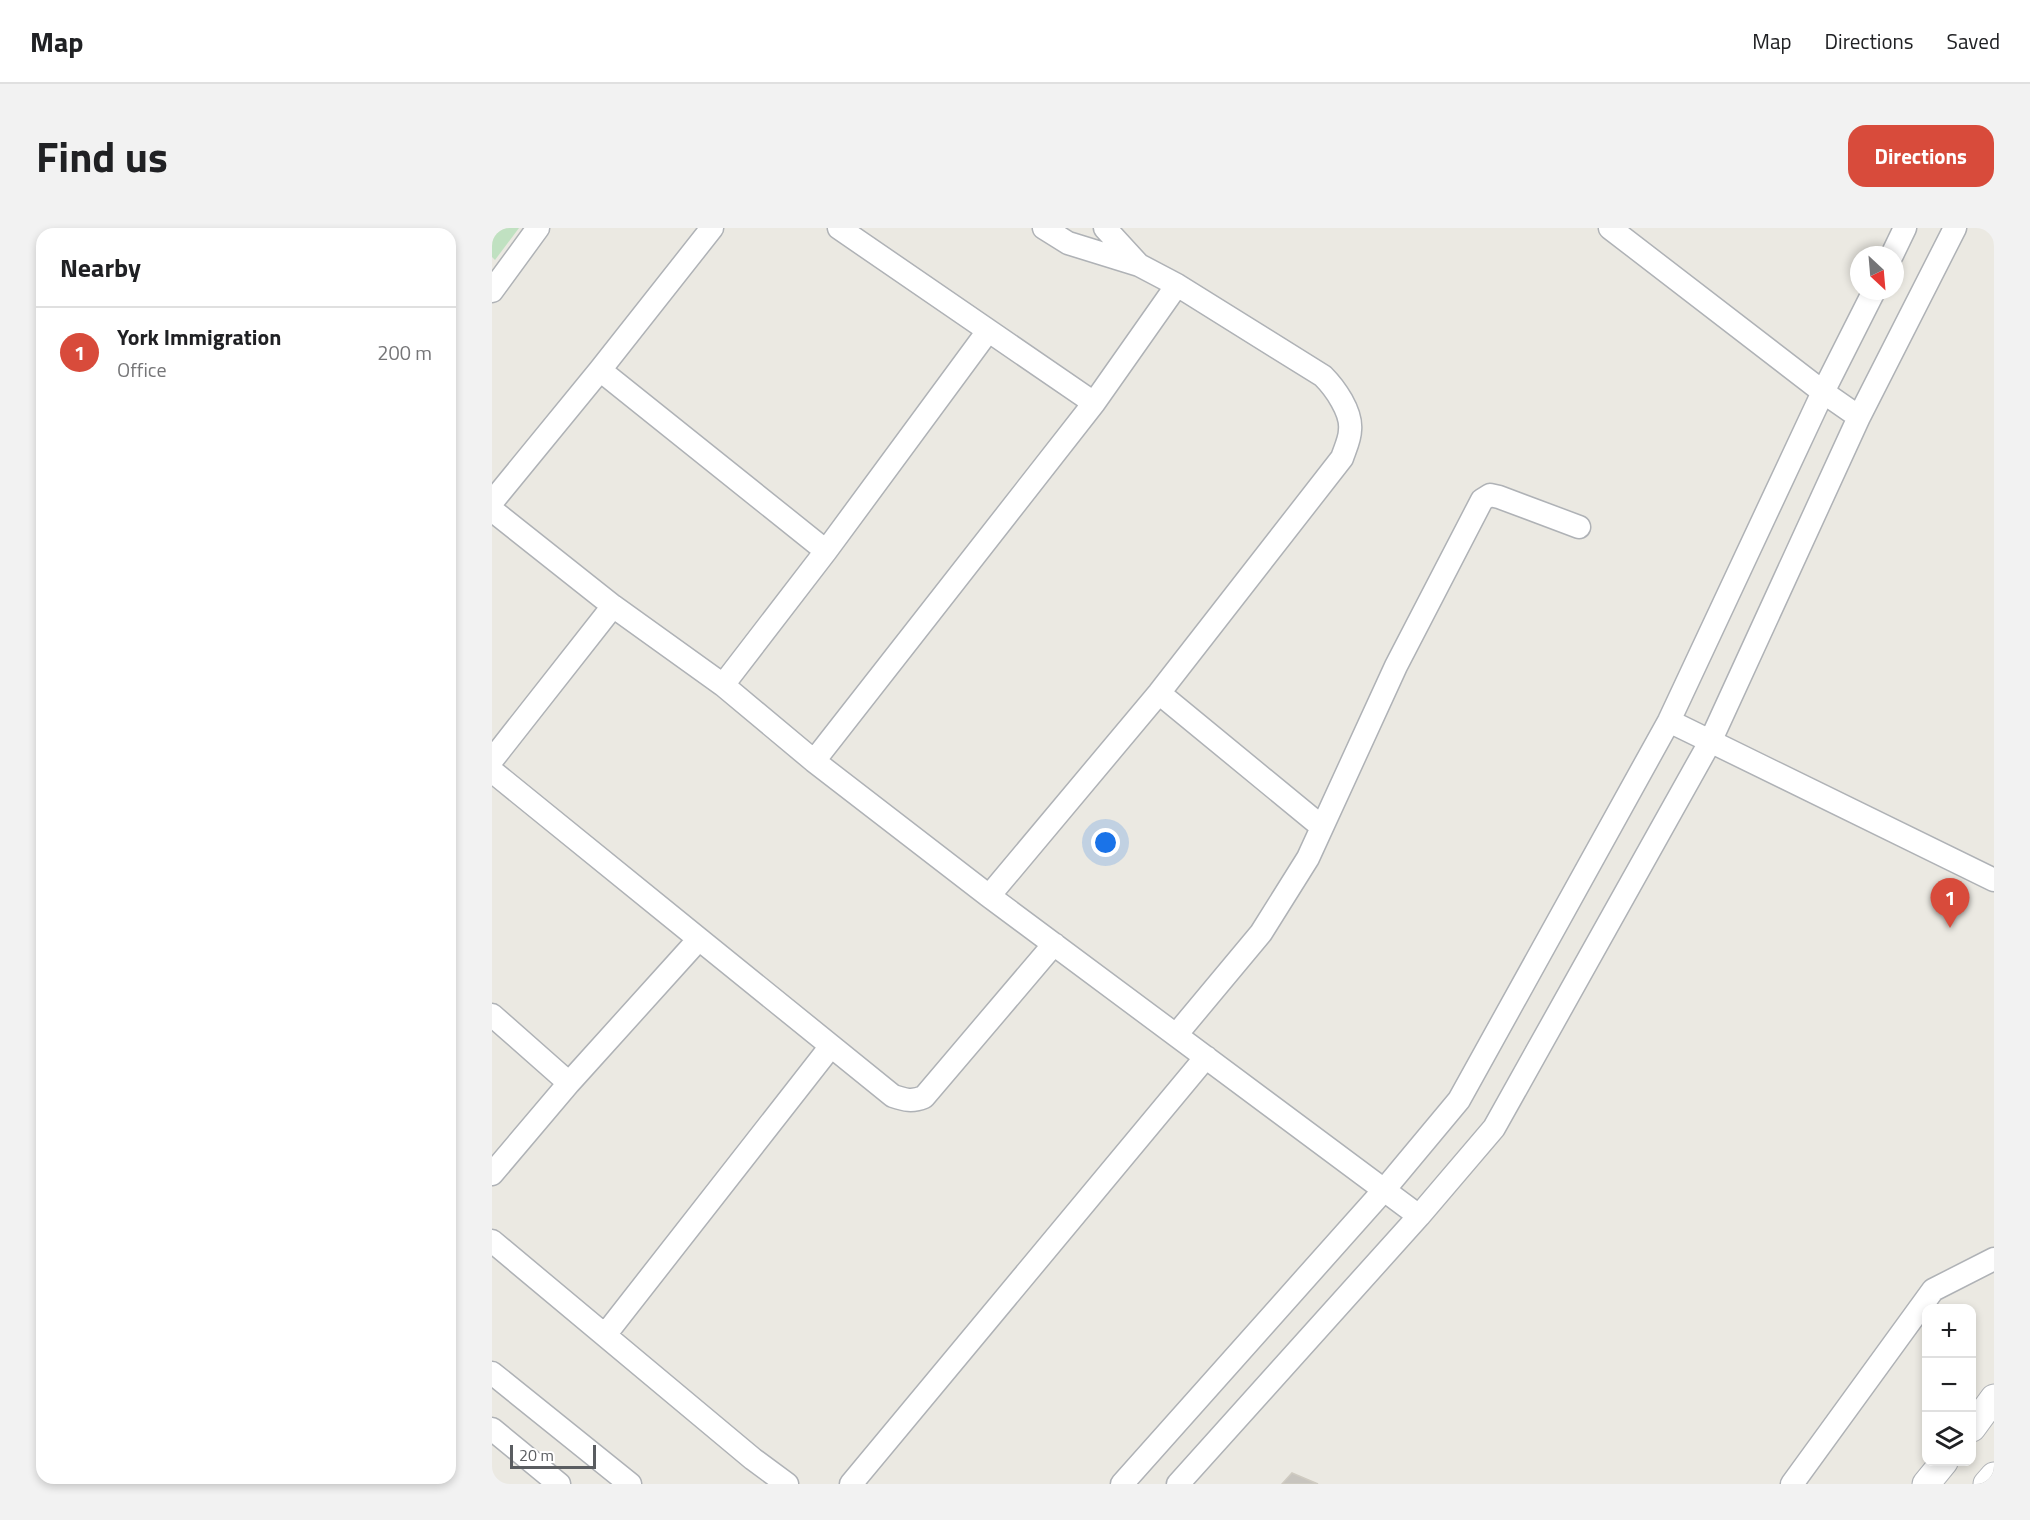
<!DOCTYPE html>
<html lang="en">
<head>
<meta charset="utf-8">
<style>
  body { margin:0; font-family:"Titillium Web",sans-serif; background:#f2f2f2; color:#202124 }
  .controls { position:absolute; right:18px; bottom:18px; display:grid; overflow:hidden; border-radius:12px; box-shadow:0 3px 9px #0003 }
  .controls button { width:54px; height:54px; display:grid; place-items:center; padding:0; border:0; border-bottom:2px solid #e0e0e0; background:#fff; color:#202124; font:30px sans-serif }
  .compass { position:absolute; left:1358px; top:18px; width:54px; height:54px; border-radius:50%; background:#fff; box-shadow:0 3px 9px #0003; rotate:154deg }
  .scale { position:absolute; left:18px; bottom:15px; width:86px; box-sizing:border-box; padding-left:6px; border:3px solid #5a5d61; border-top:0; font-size:16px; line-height:21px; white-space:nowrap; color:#5a5d61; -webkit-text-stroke:4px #fff; paint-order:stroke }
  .you { position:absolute; left:614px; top:615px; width:21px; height:21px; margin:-15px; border:4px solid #fff; border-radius:50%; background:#1a73e8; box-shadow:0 0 0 9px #1a73e833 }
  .badge { display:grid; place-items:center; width:39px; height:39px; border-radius:50%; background:#d84b3b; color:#fff; font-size:20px; font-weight:700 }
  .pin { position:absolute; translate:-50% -50px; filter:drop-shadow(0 2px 3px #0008) }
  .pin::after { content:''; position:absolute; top:32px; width:21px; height:18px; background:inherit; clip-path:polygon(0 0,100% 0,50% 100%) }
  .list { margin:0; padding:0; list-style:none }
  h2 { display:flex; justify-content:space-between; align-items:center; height:78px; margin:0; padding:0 24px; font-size:26px }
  h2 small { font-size:20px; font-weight:400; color:#757577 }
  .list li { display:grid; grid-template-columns:39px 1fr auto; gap:18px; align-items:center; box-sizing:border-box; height:90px; padding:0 24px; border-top:2px solid #e0e0e0 }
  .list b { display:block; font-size:22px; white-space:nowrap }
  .list p { margin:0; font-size:20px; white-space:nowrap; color:#757577 }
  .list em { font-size:20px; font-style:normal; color:#757577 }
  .icon { flex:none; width:33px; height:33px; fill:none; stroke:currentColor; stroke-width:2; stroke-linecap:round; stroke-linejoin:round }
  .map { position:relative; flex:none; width:1502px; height:1256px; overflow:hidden; border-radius:18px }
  header { display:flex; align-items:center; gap:36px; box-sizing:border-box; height:84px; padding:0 30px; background:#fff; border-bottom:2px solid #e0e0e0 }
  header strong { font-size:28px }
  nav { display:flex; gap:33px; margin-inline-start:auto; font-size:21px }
  .intro { display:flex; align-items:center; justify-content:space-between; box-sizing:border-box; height:144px; padding:0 36px }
  h1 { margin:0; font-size:42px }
  .button { padding:15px 27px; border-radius:18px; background:#d84b3b; color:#fff; font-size:21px; font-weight:700 }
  main { display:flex; gap:36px; padding:0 36px }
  aside { flex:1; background:#fff; border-radius:18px; box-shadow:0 3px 9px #0003 }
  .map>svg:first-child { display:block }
  .green { fill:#c0e1c1 }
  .building { fill:#c7c4be; stroke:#cfcbc1; stroke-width:1.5 }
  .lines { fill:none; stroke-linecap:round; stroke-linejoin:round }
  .minor-casing { stroke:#afb2b6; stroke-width:25 }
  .tertiary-casing { stroke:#afb2b6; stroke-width:29 }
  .minor { stroke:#fff; stroke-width:22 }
  .tertiary { stroke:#fff; stroke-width:27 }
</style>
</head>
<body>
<header>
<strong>Map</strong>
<nav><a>Map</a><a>Directions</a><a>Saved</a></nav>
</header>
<div class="intro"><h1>Find us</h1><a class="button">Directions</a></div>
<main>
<aside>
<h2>Nearby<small></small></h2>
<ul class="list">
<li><span class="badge">1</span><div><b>York Immigration</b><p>Office</p></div><em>200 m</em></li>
</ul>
</aside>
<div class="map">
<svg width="1502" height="1256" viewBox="0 0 1502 1256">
  <rect width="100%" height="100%" fill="#ebe9e2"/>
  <path class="green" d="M0,0H27L3,32L0,29Z"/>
  <path class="building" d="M800,1245L826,1256H790Z"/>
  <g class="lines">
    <defs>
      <path id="minor" d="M347,0L602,175
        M613,0L646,36
        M1118,0L1331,164L1367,189
        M1400,27L1413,0
        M0,63L46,0
        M108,142L334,323
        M0,274L108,142L220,0
        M0,282L121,378L231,457L322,533L497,668L927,988
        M231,457L334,323L496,103
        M667,465L830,599
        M1177,493L1502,652
        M0,532L121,378
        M322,533L602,175L685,57
        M0,543L207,711L77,855L0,946
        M497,668L667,465L850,230C853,221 858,211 858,202C860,184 843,160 831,148L685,57L647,37L576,15L552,0
        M207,711L401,868C413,872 420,874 432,869L562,716
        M0,787L77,855
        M684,807L769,705L816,630L904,438L990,272L998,267L1007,269L1087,299
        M0,1013L261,1231L295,1256
        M113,1107L339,818
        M0,1145L138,1256
        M0,1201L67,1256
        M359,1256L714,829
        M630,1256L892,962L967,872L1177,493L1331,164L1382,63
        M686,1256L927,988L1002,900L1218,514L1367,189L1463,0
        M1300,1256L1441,1062L1502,1031"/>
      <path id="tertiary" d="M1480,1200L1502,1170
        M1434,1256L1452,1234
        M1495,1256L1502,1248"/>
    </defs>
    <use href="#minor" class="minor-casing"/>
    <use href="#tertiary" class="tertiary-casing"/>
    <use href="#minor" class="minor"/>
    <use href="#tertiary" class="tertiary"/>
  </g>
</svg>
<div class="controls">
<button>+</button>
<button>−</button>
<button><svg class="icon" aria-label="layers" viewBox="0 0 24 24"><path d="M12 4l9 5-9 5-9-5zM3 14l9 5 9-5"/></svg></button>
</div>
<svg class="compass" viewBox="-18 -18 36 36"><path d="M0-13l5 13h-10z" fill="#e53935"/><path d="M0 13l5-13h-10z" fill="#757577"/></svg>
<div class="scale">20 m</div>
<div class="you"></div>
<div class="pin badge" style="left:1458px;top:700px">1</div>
</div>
</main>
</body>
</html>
